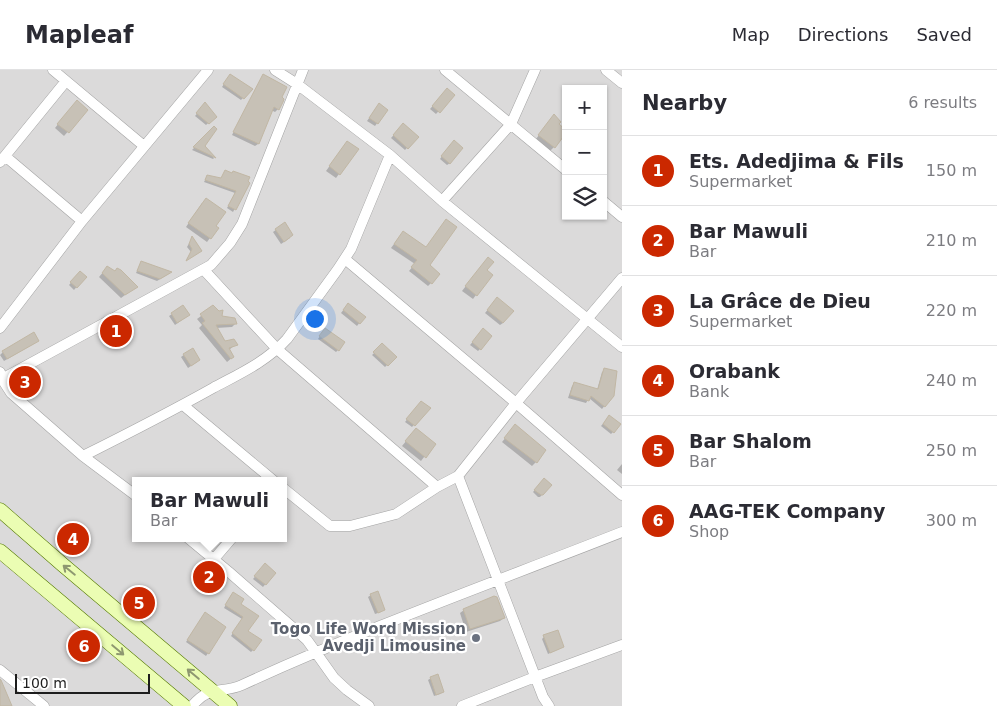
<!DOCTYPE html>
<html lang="en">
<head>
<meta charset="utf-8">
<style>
  body { margin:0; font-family:"DejaVu Sans",sans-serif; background:#f7f7f7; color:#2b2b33 }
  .controls { position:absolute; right:15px; top:15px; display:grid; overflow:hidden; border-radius:0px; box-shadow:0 1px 4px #0004 }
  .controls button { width:45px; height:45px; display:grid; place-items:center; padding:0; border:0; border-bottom:1px solid #e1e1e2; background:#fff; color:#2b2b33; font:25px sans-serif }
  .scale { position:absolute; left:15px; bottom:12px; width:135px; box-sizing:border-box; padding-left:5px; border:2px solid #1d1d1d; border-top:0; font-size:14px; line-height:18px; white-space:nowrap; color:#1d1d1d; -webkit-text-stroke:4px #fff; paint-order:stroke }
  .you { position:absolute; left:314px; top:248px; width:18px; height:18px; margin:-12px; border:4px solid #fff; border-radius:50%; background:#1a73e8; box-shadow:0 0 0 8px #1a73e833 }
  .badge { display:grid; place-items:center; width:32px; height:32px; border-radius:50%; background:#cb2800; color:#fff; font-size:16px; font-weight:700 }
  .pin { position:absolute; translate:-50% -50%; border:2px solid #fff; box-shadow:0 1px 5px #0006 }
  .popup { position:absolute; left:132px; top:407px; width:155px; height:65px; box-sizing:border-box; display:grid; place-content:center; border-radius:0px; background:#fff; filter:drop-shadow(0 1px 4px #0005); font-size:16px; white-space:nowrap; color:#7c7c81 }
  .popup b { font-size:19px; color:#2b2b33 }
  .popup::after { content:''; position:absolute; left:50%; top:100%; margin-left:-10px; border:10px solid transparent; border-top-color:#fff }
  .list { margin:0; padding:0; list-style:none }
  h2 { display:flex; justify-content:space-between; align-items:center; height:65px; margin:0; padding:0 20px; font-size:21px }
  h2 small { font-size:16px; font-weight:400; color:#7c7c81 }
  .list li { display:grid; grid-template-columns:32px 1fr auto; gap:15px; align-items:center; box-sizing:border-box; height:70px; padding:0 20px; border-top:1px solid #e1e1e2 }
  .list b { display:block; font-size:19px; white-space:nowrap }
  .list p { margin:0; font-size:16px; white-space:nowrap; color:#7c7c81 }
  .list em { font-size:16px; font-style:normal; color:#7c7c81 }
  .icon { flex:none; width:28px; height:28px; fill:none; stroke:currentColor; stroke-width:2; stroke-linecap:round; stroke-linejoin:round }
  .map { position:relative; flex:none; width:622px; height:636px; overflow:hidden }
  header { display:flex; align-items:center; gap:30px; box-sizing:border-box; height:70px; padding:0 25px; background:#fff; border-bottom:1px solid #e1e1e2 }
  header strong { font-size:24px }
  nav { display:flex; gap:28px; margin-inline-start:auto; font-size:18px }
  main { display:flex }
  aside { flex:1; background:#fff }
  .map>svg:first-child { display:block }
  .residential { fill:#dbdada; fill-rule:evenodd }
  .shadow { fill:#0003 }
  .building { fill:#c7c1b6; stroke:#c1b7a4 }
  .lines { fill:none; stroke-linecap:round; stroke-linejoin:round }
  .minor-casing { stroke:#a4a4a4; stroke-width:11 }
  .secondary-casing { stroke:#547900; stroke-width:15 }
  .minor { stroke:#fff; stroke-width:10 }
  .secondary { stroke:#ebfdb3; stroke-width:14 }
  .oneway { stroke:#8e9870 }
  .worship-dot { fill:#6b7280; stroke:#fff; stroke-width:2 }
  .labels { text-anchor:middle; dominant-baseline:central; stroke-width:4.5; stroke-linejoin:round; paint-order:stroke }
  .worship-label { font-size:15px; font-weight:bold; fill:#5b616d; stroke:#fff; text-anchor:end }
</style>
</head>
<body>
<header>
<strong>Mapleaf</strong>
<nav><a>Map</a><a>Directions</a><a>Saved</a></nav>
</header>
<main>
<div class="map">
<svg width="622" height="636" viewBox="0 0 622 636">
  <rect width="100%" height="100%" fill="#efede2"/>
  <path class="residential" d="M0,0H622V636H0ZM566,19H603V146H566ZM135,411H283V468H135Z"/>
  <path class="shadow" d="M263,5L280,28L278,39L275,42L271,40L258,74L255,76L232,65Z
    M228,8L251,19L241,30L222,17Z
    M447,20L453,25L436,44L430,39Z
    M205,34L215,47L206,55L195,46Z
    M73,36L87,40L64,66L55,58Z
    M377,37L387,40L375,56L367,51Z
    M551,49L557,54L554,77L550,81L536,69Z
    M404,54L417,67L405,80L391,68Z
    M214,58L203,76L214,88L213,89L192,80Z
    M451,74L450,93L447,95L440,89Z
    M344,76L339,104L336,108L326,101Z
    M225,101L231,104L233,102L248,113L233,142L227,138L235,123L204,112L207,106L221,110Z
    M202,133L215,157L210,168L207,172L186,157Z
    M284,154L290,168L281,174L273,162Z
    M403,162L428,195L431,213L428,216L409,201L415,194L391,178Z
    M192,168L198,183L186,190L191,182L187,177Z
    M141,192L170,203L157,211L136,203Z
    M484,193L485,201L476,225L473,229L462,221Z
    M117,199L136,217L121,228L99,207L104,201L114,202Z
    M80,202L85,207L74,220L69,215Z
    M495,231L503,253L500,255L485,243Z
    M348,234L364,247L357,256L341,243Z
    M183,237L186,247L175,255L169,246Z
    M213,237L221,247L235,254L232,257L216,258L224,272L236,274L229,280L233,287L227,292L199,258L202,255L197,249Z
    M323,262L338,280L336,282L318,269Z
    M481,262L480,279L478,281L470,275Z
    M34,264L35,273L4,291L0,285L3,282Z
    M382,275L395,287L385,297L372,285Z
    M192,279L197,292L188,298L181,287Z
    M605,300L613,325L602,339L589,328L586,333L568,328L572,316L574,314L597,320L602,302Z
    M419,335L429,338L412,357L405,352Z
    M607,349L613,362L611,364L601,356Z
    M512,360L536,392L532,396L502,372Z
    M412,364L434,374L421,391L402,376Z
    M622,394V404L617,400Z
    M544,409L551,415L540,427H538L533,422Z
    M265,495L275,503L263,517L253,509Z
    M231,525L239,534L257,546L246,561L253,580L251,582L231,566L242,549L224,538Z
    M371,525L381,542L375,544L368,527Z
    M464,540L504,548L500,551L466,562L460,543Z
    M203,546L225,558L206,586L186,572Z
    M544,567L563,577L548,584L542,569Z
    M431,608L443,622L440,624L434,626L428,610Z"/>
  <path class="building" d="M230,4L253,19L244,29L223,14Z
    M263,4L287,17L282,27L284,29L283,32L279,40L274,37L259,74L233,62Z
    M447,18L455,25L440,43L432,36Z
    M77,30L88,40L69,63L57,54Z
    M205,32L217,47L209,54L196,43Z
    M379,33L388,40L378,54L369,48Z
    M554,44L561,52L559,54L566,60V63L555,78L538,65Z
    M403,53L419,67L408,79L393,65Z
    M214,56L217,59L205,76L216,88L193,77Z
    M454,70L463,78L450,94L441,86Z
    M347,71L359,79L340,105L329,96Z
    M225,100L232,103L233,101L250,107L248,111L250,113L236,140L228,136L236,121L205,110L207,105L221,108Z
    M206,128L226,142L216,156L219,158L211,169L188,153Z
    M446,149L457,157L430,195L440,204L432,214L411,197L417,190L394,174L403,161L426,177Z
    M285,152L293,165L284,172L275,159Z
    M192,166L202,181L186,191L192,179L189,174Z
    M488,187L494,192L487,200L493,205L477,226L465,216Z
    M141,191L172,202L160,209L137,201Z
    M107,196L115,201L117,198L121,200L138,217L125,225L102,203Z
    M80,201L87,207L77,218L70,212Z
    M497,227L514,241L503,253L487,240Z
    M348,233L366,247L360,254L343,240Z
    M183,235L190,245L177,253L171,243Z
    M213,235L219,241L223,240L222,246L235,248L237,254L216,255L225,271L234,269L238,275L229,278L234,287L231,289L202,253L205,251L200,244Z
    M325,258L345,272L339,281L319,266Z
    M483,258L492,266L481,280L472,272Z
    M34,262L39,271L7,289L2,281Z
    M382,273L397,287L388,296L373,282Z
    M193,278L200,290L191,296L183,284Z
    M604,298L617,301L614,326L605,337L591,326L589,331L570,325L574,312L598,319Z
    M421,331L431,338L415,356L406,349Z
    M609,345L621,354L614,363L603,354Z
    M515,354L546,380L537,393L504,368Z
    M416,358L436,374L426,388L405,371Z
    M544,408L552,415L543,425H541L534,420Z
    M265,493L276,503L266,515L254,506Z
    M378,521L385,540L378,543L370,524Z
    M233,522L244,529L241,534L259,546L248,561L262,570L254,581L232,563L243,547L225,535Z
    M494,526L497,527L505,548L470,559L463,539Z
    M205,542L226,557L209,584L187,570Z
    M558,560L564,577L550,583L543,565Z
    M438,604L444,622L436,625L430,607Z
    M0,609L1,610L12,636H0Z"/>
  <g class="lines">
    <defs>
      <path id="minor" d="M53,0L144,76
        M275,0L297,14L390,85L442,131L622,277
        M445,0L566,100
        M606,0L622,13
        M5,86L82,151
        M0,92L66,11
        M442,131L511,54L535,0
        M603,131L622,147
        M345,189L516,333L622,425
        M204,200L277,279L437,417
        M0,258L82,151L208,0
        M0,302L2,309L11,323L83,386L135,425
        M0,310L211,195L230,173L242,154L303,0
        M183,335L274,411
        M83,386C127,364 170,342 213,318C239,304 266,292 287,269L338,199L351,179L390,85
        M458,406L543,627L549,636
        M283,418L330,456H350L396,444L437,417L458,406L516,333L622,208
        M188,468L229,502L307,570L334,608L347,620L369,636
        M214,489L232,468
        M0,600L44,636
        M192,636C209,615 221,624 242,615C366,558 495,512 622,462
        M462,636L535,607L622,575"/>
      <path id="secondary" d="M0,440L63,495L230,636
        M0,481L184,636"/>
    </defs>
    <use href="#minor" class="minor-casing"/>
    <use href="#secondary" class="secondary-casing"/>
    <use href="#minor" class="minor"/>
    <use href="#secondary" class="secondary"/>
  </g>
  <defs><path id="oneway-shaft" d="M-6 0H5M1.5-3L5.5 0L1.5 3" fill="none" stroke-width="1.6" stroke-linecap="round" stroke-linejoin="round" transform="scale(1.25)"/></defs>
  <g class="oneway">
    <use href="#oneway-shaft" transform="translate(69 500) rotate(-141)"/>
    <use href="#oneway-shaft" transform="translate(118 580) rotate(40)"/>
    <use href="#oneway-shaft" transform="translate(193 604) rotate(-140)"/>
  </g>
  <circle class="worship-dot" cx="476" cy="568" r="5"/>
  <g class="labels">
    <g class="worship-label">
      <text x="466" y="559">Togo Life Word Mission<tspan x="466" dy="17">Avedji Limousine</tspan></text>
    </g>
  </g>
</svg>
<div class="controls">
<button>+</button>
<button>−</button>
<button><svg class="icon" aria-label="layers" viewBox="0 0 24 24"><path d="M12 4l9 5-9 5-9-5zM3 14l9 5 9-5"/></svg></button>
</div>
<div class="scale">100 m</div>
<div class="you"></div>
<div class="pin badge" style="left:116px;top:261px">1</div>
<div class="pin badge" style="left:209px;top:507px">2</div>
<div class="popup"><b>Bar Mawuli</b>Bar</div>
<div class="pin badge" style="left:25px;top:312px">3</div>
<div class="pin badge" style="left:73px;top:469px">4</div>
<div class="pin badge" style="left:139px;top:533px">5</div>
<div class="pin badge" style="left:84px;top:576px">6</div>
</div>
<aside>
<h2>Nearby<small>6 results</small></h2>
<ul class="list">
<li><span class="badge">1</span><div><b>Ets. Adedjima &amp; Fils</b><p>Supermarket</p></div><em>150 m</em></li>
<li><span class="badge">2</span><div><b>Bar Mawuli</b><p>Bar</p></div><em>210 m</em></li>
<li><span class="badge">3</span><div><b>La Grâce de Dieu</b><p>Supermarket</p></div><em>220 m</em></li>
<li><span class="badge">4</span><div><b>Orabank</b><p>Bank</p></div><em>240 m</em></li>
<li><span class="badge">5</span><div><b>Bar Shalom</b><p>Bar</p></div><em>250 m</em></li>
<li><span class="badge">6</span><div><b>AAG-TEK Company</b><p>Shop</p></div><em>300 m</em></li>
</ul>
</aside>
</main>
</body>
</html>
